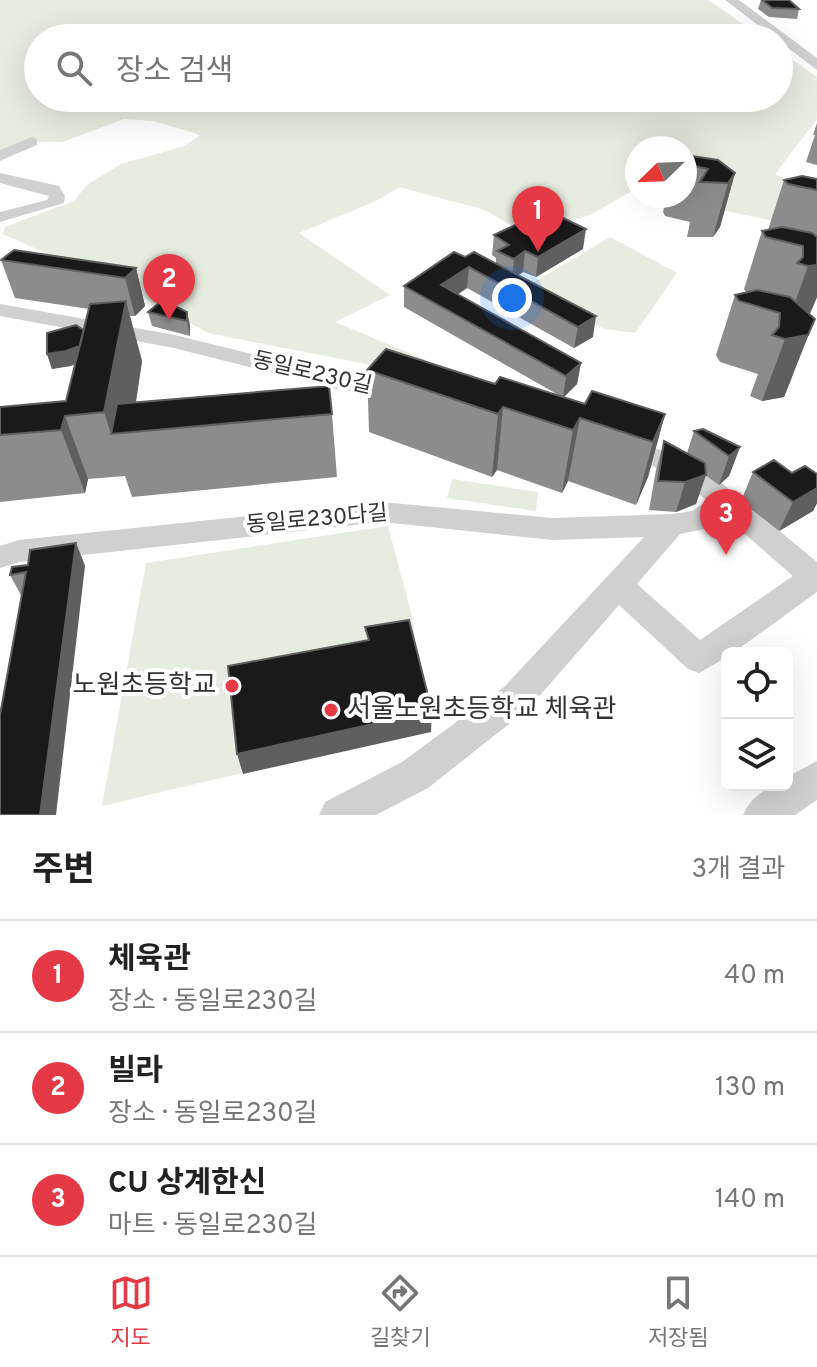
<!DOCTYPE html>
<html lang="ko">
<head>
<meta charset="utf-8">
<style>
  body { margin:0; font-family:Overpass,"Noto Sans KR",sans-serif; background:#f6f6f6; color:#222 }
  .controls { position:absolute; right:24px; bottom:24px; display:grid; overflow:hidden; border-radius:12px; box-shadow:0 8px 32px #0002 }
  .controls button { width:72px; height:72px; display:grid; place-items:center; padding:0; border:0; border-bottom:2px solid #e0e0e0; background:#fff; color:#222; font:40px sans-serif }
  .compass { position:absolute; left:625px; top:136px; width:72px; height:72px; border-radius:50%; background:#fff; box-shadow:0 8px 32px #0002; rotate:247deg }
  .you { position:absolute; left:512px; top:298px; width:28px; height:28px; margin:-20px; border:6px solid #fff; border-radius:50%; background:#1a73e8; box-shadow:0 0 0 12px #1a73e833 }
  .badge { display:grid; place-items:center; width:52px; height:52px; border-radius:50%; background:#e63946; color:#fff; font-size:26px; font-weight:700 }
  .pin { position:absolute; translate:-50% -66px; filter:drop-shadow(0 2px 4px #0008) }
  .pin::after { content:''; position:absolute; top:42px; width:28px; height:24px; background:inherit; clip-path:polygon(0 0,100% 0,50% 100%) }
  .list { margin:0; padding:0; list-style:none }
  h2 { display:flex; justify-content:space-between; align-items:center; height:104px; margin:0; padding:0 32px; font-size:34px }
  h2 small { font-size:26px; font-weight:400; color:#767676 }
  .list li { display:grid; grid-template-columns:52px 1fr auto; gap:24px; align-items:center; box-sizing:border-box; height:112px; padding:0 32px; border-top:2px solid #e0e0e0 }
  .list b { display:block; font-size:30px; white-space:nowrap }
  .list p { margin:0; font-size:26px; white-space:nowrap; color:#767676 }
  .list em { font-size:26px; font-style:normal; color:#767676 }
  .icon { flex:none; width:44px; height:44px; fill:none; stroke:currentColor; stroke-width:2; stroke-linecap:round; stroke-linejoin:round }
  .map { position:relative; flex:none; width:817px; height:815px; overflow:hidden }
  .search { position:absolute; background:#fff; box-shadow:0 8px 32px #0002; left:24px; right:24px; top:24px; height:88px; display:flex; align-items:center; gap:20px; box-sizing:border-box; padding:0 28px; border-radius:44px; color:#767676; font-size:30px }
  .sheet { height:440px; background:#fff }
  nav { display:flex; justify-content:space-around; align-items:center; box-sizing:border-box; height:112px; border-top:2px solid #e0e0e0; background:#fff; font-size:22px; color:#767676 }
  nav a { display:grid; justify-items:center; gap:4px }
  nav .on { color:#e63946 }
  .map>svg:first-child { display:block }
  .green { fill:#e6ecdf }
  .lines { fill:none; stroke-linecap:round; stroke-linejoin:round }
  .minor { fill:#d0d0d0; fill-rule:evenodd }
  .tertiary { fill:#d0d0d0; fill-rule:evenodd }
  .wall { fill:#8c8c8c }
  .shaded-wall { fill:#5f5f5f }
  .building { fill:#1a1a1a; stroke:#5f5f5f; stroke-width:2 }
  .poi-dot { fill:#e63946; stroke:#fff; stroke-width:3 }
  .labels { text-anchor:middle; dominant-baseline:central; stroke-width:8; stroke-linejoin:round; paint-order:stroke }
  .street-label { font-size:22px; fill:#333; stroke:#fff }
  .near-poi-label { font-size:26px; fill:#333; stroke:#fff; text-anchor:end }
</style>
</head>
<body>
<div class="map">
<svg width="817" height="815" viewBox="0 0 817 815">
  <rect width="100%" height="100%" fill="#fff"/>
  <path class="green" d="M0,0H709L762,38H38V98H779V50L817,77V119L775,174L817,192V230L655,196H685V148H637V192L632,191L590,215L526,234L485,210L399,187L376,201L299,233L390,295L335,322L498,390L208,333L135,293L3,234L5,227L74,201L87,185L121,164L185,146L200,135L154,121L124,119L63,142H31L0,156Z
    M610,237L677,273L635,333L605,329L526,287Z
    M452,479L538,492L536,511L447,498Z
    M388,526L412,616L429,729L102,806L146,563Z"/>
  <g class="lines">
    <path class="minor" d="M32,137L37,139V145L0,161V150Z
      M0,173L59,186L65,196L64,203L0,222V212L47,200L49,196L0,183Z
      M0,304L175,335L332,374L397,384L409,392L397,400L332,388L174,348L0,316Z
      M623,439L694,460L817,562V592L733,653H727V657L699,673L688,669L619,605L528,709L428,788L376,815H319L325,802L402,762L504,687L644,537L552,540L382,522L19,562L0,568V546L19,540L382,502L552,518L672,514L692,511L707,501L676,474L614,454L610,448L614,442ZM725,517L793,576L700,640L637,584L680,534L709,528Z
      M817,761V800L795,815H743C751,797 767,785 787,785V777Z"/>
    <path class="tertiary" d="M725,0H739L817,58V70Z"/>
  </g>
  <path class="wall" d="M761,0H789L799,9L797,19L769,17L758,9Z
    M817,123V165L806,162L815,135H813Z
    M685,157L735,173L720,227L713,237H687L690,222L665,216L663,212L667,196H685Z
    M817,179V297L810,314L791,380L784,397L762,401L750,396L758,374L720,362L716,355L735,295L746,292L744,289L762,231L768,230L784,180Z
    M494,235L583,249L536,277L523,272L518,275L593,337L574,348L467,288L458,294L581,363L577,384L563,397L585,404L665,414L648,477L636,505L568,481L562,493L497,470L492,477L369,432L367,370L495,384L562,397L404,307V286L465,257L496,263V258L492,255Z
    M1,260L136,268L145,306L135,316H130L142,361L136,403L332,414L337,477L132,497L125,476L88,479L85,493L0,502V407L66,401L75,364L52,369L47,354L82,329H84L89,309L15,298Z
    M148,312H187L190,326V336L152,326Z
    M694,431L740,447L729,476L719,485L705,475L696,504L676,512L649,510L656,470L664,441L687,453Z
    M753,472L817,474V503L813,511L779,531L741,501Z
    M76,543L85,566L22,597L10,575L28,565Z"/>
  <path class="shaded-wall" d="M735,173L720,227L713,237L728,183Z
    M586,229L583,249L536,277L538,257Z
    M525,251L523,272L512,279L514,259Z
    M817,265V297L806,322L787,325L808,266Z
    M469,267L467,288L441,306V285Z
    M136,268L145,306L135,316L125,278Z
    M126,301L142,361L131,432L111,434L104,412Z
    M187,312L190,326V336L187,321Z
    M596,316L593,337L574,348L578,327Z
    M815,319L784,397L762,401L785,339Z
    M99,338L103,352L71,366L52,369L47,354Z
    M581,363L577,384L563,398L566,376Z
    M503,407L497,470L492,477L498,414Z
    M665,414L648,477L636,505L653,442Z
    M65,416L88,479L85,493L61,430Z
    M580,418L568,481L562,493L573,430Z
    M740,447L729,476L719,485L729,456Z
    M706,475L696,504L676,512L685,482Z
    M817,488V503L813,511L779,531L793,502Z
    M76,543L85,566L56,815H40Z
    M432,711L431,732L243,774L237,754Z"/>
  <path class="building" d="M762,0H789L799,9L772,8Z
    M692,156L718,160L735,173L728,183L700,182L708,169L685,164V157Z
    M802,176L817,179V190L788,184L784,180Z
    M547,210L586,229L538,257L525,251L514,259L497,251L509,245L494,235Z
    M782,227L812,233L817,237V265L808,266L797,263L803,257V246L766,237L762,231Z
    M14,250L136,268L125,278L1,260Z
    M454,252L465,257L474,252L596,316L578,327L469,267L441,285L581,363L566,376L404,286Z
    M757,290L790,297L815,319L808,335L785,339L772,335L779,327L780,313L739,301L735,295Z
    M163,300L187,312V321L148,312Z
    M126,301L104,412L65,416L61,430L0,435V407L66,401L90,304Z
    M76,325L82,329H84L80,346L66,351L47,354V333Z
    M386,349L495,384L500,377L585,404L592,391L665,414L653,442L580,418L573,430L503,407L498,414L367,370Z
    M329,386L332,414L111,434L117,404Z
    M703,429L740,447L729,456L694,431Z
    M664,441L705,463L706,475L685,482L658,481Z
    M774,460L792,473L805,466L817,474V488L793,502L753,472Z
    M76,543L40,815H0V715L26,572L10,575L12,567L28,565L30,550Z
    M409,620L432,711L237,754L228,666L369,640L365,627Z"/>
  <g class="poi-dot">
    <circle cx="232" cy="686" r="8"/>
    <circle cx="331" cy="710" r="8"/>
  </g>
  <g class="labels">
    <g class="street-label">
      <text transform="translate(312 374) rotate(13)">동일로230길</text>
      <text transform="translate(317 520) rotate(-5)">동일로230다길</text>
    </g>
    <g class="near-poi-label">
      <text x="216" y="686">노원초등학교</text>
      <text x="347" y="710" text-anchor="start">서울노원초등학교 체육관</text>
    </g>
  </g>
</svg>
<div class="controls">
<button><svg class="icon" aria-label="locate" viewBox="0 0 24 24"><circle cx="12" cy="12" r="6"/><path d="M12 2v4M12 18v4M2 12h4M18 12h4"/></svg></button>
<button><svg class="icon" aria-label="layers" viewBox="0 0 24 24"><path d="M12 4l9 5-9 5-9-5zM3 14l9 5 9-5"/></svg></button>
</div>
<svg class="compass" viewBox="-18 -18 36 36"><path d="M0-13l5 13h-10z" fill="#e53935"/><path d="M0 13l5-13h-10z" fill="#767676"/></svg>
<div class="you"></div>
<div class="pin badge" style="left:538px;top:252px">1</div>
<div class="pin badge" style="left:169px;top:320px">2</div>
<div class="pin badge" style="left:726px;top:555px">3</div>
<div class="search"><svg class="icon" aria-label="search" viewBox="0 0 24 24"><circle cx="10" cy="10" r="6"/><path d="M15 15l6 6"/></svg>장소 검색</div>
</div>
<section class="sheet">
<h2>주변<small>3개 결과</small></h2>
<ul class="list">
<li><span class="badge">1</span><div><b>체육관</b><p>장소 · 동일로230길</p></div><em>40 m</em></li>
<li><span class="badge">2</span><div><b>빌라</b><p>장소 · 동일로230길</p></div><em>130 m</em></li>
<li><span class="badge">3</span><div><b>CU 상계한신</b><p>마트 · 동일로230길</p></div><em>140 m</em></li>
</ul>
</section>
<nav>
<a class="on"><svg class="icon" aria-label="map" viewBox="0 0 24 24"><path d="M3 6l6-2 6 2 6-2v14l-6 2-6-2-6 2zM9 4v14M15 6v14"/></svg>지도</a>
<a><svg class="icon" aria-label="directions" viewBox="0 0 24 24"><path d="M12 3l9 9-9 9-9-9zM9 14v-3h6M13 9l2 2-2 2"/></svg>길찾기</a>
<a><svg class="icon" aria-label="saved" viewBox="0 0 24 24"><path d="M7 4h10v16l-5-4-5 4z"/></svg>저장됨</a>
</nav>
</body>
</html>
